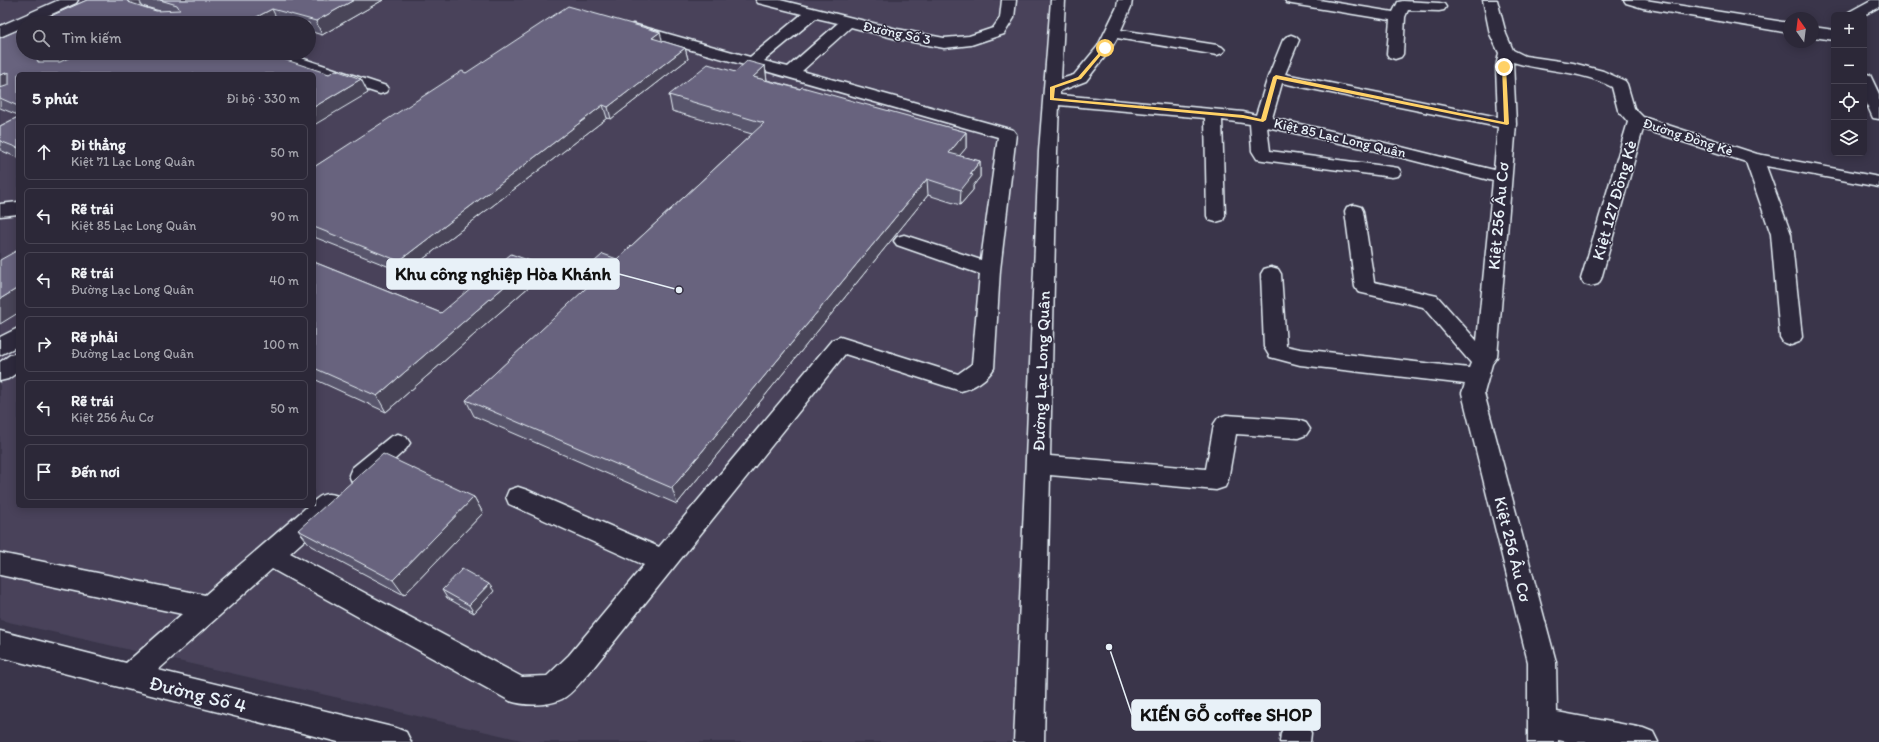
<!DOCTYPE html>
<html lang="vi">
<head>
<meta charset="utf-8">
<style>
  body { margin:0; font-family:Itim,sans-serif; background:#383443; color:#f1f3f6 }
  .controls { position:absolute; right:12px; top:12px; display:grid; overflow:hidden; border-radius:6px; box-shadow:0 2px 10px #0003 }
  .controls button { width:36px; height:36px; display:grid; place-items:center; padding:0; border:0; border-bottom:1px solid #484453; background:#2c2838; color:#f1f3f6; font:20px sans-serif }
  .compass { position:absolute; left:1783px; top:12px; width:36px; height:36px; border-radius:50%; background:#2c2838; box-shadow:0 2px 10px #0003; rotate:346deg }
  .stop { position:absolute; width:12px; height:12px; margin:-9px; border:3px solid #ffd166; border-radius:50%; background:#fff }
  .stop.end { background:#ffd166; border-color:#fff; box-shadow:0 1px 4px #0008 }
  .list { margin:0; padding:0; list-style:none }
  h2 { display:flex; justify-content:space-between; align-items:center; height:52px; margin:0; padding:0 16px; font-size:17px }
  h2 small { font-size:13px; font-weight:400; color:#a6a6ae }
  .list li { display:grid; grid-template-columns:26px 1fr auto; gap:12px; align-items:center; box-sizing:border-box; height:56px; margin:0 8px 8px; padding:0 8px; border:1px solid #484453; border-radius:6px }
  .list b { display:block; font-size:15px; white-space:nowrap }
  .list p { margin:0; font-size:13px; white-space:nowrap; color:#a6a6ae }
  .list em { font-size:13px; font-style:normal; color:#a6a6ae }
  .icon { flex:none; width:22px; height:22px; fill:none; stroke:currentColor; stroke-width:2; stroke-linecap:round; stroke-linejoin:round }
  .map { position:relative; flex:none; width:1879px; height:742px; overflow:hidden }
  .search { position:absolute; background:#2c2838; box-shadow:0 2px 10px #0003; left:16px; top:16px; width:300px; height:44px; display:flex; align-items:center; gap:10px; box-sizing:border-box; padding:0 14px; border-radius:22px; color:#a6a6ae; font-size:15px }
  .panel { position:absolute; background:#2c2838; box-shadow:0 2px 10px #0003; left:16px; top:72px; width:300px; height:436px; border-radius:6px }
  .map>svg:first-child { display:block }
  .built { fill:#48435a; fill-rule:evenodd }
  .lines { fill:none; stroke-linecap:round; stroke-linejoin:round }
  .minor-casing { stroke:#e8f1f8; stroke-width:3 }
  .minor { fill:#2f2a3d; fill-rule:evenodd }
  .wall { fill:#59556c; stroke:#e8f1f8; fill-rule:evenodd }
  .shaded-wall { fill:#484558; stroke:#e8f1f8 }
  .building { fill:#67637e; stroke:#e8f1f8 }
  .route { fill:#ffd166 }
  .labels { text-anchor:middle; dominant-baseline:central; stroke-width:3; stroke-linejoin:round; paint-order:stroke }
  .far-street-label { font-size:14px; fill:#e8f1f8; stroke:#2f2a3d }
  .street-label { font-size:17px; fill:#e8f1f8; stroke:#2f2a3d }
  .near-street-label { font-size:20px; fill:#e8f1f8; stroke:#2f2a3d }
  .leader { fill:none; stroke:#e8f1f8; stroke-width:1.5 }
  .callout-dot { fill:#e8f1f8; stroke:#2f2a3d; stroke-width:1.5 }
  .callout { fill:#e8f1f8; stroke:#e8f1f8; stroke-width:1.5 }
  .callout-label { font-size:18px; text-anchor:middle; font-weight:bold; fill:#111 }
</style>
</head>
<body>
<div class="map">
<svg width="1879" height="742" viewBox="0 0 1879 742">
  <rect width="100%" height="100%" fill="#3a354a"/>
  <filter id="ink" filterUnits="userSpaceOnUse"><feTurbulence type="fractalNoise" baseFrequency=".025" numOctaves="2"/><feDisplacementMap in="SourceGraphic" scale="8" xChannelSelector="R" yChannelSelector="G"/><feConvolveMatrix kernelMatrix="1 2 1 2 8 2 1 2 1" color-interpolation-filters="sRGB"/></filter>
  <g filter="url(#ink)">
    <path class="built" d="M0,0H1060L1018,742H530L0,620ZM23,23H309V53H23ZM18,74H314V506H18Z"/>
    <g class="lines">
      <defs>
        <path id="minor" d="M59,0H78L76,3L32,23H23V27L0,37V26Z
          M756,0H780L897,29L944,38L969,36L993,28L1000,18L1002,0H1016L1014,18L1004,34L971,45L944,48L897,39L851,27L802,71L1013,130L1016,134L1000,270L994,368C988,379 973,388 961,391L845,354L589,673C581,681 572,694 562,699C548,706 524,706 510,701L272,569L158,670L396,728L406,732L411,742H338L0,657V631L126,663L182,614L0,575V553L205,595L308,506H314V501C322,494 327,492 338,496L341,503L338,510L290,553L522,677L547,676L569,655L644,565L509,504L506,497L509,490L518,487L527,490L659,547L832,340L840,337L958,374L972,364L980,274L897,245L894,241L897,237L904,235L981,260L998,137L628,32L625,29L628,26L633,24L750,57L802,14L758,3ZM816,18L838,23L788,67L764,61Z
          M1051,0H1065L1061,79L1074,75L1098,46L1117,7L1118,0H1132L1131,7L1121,30L1217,45L1222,47L1225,50L1222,53L1217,55L1117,38L1110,50L1086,81L1060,91V95L1243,112L1256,115L1268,77L1283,40L1286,37L1291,35L1296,37L1299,40L1285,74L1498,117L1496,67L1499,53L1490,34L1483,0H1497L1506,34L1513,50L1525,56L1573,63L1603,71L1625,81L1627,84L1634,108L1643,117L1757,154L1879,177V187L1766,166L1791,234L1802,337L1799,342L1791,345L1783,342L1780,337L1771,234L1746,162L1643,129L1601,279L1598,284L1591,286L1584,284L1581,279L1628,122L1618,110L1612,87C1580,70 1546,72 1513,62L1516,124L1497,357L1492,364L1484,393L1556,662L1557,712L1643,728L1653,732L1658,742H1568L1558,740V742H1528V662L1462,393L1465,384L1300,365L1270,357L1264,347L1261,274L1264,269L1271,267L1278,269L1281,274L1286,346L1300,349L1469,368L1471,363L1423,307L1358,292L1355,287L1345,211L1347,207L1354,205L1361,207L1363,211L1374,282L1437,296L1477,341L1493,181L1376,151L1267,127L1270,151L1392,167L1398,168L1401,172L1398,176L1392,177L1263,160L1257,159L1252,151L1250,124L1222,120L1225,216L1223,220L1216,222L1209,220L1207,216L1205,118L1059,105L1057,151L1050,456L1206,469L1214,424L1218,418L1226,415L1298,420L1306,423L1310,429L1306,435L1298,438L1236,434L1228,480L1225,487L1216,490L1050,475L1044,742H1014L1039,151ZM1282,83L1498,127L1494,170L1377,141L1272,118Z
          M1285,0H1319L1393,12L1398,2L1403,1L1439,3L1444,4L1446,7L1444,10L1439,11L1408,10L1405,17L1403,54L1401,57L1395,59L1389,57L1387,54L1390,20L1292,4L1287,3Z
          M1624,0H1645L1789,23V33L1643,8L1626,3Z
          M1871,0H1879V7L1864,15H1847L1849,12Z
          M1813,27L1834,30V40L1813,37Z
          M262,53H286L386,86L388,89L386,92L380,94L374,92L264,56Z
          M1864,73L1870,75L1879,94V119L1873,118L1864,98Z
          M18,202V214L0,216V204Z
          M18,328V346L0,355V337Z
          M18,353V372L8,379L0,381V362L10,355Z
          M398,434L406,437L410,443L406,449L370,482L361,485L352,482L349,475L352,468L390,437Z
          M1296,719L1306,723L1311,733L1310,742H1280L1281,733L1286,723Z"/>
      </defs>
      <use href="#minor" class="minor-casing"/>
      <use href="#minor" class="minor"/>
    </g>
    <path class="wall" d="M87,0H383L322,35L309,31V23H35ZM140,6H142L160,11H156Z
      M0,38L23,53L329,74L361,79L368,93L18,74V115L0,108Z
      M662,41L685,48L688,59L611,119L607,118L405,273L314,237V167L466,73Z
      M765,66L767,80L966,132V148L959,156L980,161V177L973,186V190L960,205L928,195L677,504L474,416L466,400L589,286L584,271L617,259L752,134L672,111L669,95L735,72Z
      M18,117V158L0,150V126Z
      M314,262L441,313L539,278L386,412L314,379Z
      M474,497L483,513L404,595L311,546L298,530Z
      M442,590L494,591L474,613L447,598Z"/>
    <path class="shaded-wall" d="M127,0H139L142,6L137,7V15Z
      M354,0H383L322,35L316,21Z
      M272,9L279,23H245Z
      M660,32L663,44L652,38Z
      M685,48L688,59L611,119L608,107Z
      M46,53H84L49,70L37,60L40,56Z
      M765,66L767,81L753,77Z
      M9,72L18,85L0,94V75Z
      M361,79L368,93L314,125V107Z
      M603,105L607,118L405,273L399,261Z
      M966,132V148L949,168V153Z
      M980,161V177L973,186V190L960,205L961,190L970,174Z
      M927,179L928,195L677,504L672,488Z
      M533,262L539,278L386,412L377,396Z
      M18,288V313L0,324V299Z
      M474,497L483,513L404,595L393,580Z
      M489,584L494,591L474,613L469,605Z"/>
    <path class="building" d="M87,0H127L128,2L156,11L180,10L177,5L160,0H354L316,21L272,9L245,23H35Z
      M568,6L660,32L652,38L685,48L608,107L603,105L399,261L314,227V167L462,71L466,73Z
      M23,28V53H46L40,56L37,60L38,62H60L79,53H265L329,74L336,70L361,79L314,107V74H18V106L0,98V88L9,85V72L0,75V38Z
      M747,61L765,66L753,77L800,89L802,87L966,132L949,153L980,161L970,174L973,175L961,190L927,179L672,488L466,400L598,277L584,271L603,254L617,259L764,123L669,95L708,64L735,72Z
      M18,117V148L0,141V126Z
      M18,250V288L0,299V260Z
      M511,254L533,262L377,396L314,368V262L441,313Z
      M383,454L474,497L393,580L298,530Z
      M462,569L489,584L469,605L442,590Z"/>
  </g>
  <path class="route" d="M1105,46L1107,48L1081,79L1055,88L1054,98L1243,115L1261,119L1273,77L1276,75L1504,122L1502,67L1504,66L1506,67L1509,124L1507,125L1277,79L1266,120L1263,122L1243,118L1050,100V87L1078,77Z"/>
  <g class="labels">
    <g class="far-street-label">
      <text transform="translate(897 33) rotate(12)">Đường Số 3</text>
      <text transform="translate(1688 137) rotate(18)">Đường Đồng Kè</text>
      <text transform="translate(1340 138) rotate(13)">Kiệt 85 Lạc Long Quân</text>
    </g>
    <g class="street-label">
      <text transform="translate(1614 200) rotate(-74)">Kiệt 127 Đồng Kè</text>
      <text transform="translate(1498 216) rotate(-85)">Kiệt 256 Âu Cơ</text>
      <text transform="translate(1041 371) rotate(-88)">Đường Lạc Long Quân</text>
      <text transform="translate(1513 549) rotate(76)">Kiệt 256 Âu Cơ</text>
    </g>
    <g class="near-street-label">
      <text transform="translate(198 694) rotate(14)">Đường Số 4</text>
    </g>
  </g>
  <path class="leader" d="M679 290L619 274M1109 647L1132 715"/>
  <g class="callout-dot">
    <circle cx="679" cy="290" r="4"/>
    <circle cx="1109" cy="647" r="4"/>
  </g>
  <g class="callout">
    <rect x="387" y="259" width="232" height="30" rx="4"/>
    <rect x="1132" y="700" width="188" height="30" rx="4"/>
  </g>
  <g class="callout-label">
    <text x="503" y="280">Khu công nghiệp Hòa Khánh</text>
    <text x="1226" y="721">KIẾN GỖ coffee SHOP</text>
  </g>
</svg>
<div class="controls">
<button>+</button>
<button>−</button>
<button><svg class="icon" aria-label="locate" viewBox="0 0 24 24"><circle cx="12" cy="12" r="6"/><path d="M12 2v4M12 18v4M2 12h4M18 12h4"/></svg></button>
<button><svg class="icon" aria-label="layers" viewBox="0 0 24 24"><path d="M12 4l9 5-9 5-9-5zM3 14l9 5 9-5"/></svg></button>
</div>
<svg class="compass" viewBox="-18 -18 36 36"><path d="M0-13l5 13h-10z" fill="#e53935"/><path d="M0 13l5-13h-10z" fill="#a6a6ae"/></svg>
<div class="stop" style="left:1105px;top:48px"></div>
<div class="stop end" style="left:1504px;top:67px"></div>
<div class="search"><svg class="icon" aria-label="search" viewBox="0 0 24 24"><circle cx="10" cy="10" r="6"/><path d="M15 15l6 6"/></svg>Tìm kiếm</div>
<section class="panel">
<h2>5 phút<small>Đi bộ · 330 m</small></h2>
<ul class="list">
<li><svg class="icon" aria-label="ahead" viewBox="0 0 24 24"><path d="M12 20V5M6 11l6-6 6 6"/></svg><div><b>Đi thẳng</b><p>Kiệt 71 Lạc Long Quân</p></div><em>50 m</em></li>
<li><svg class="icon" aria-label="left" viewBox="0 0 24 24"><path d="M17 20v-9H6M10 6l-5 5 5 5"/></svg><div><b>Rẽ trái</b><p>Kiệt 85 Lạc Long Quân</p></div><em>90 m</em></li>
<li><svg class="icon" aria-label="left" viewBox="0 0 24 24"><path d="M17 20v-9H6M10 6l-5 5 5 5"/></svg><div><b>Rẽ trái</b><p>Đường Lạc Long Quân</p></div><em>40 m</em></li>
<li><svg class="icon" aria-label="right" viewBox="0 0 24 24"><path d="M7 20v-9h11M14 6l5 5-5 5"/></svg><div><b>Rẽ phải</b><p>Đường Lạc Long Quân</p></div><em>100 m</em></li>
<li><svg class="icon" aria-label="left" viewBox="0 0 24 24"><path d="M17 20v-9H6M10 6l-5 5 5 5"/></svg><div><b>Rẽ trái</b><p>Kiệt 256 Âu Cơ</p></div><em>50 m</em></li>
<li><svg class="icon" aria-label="arrive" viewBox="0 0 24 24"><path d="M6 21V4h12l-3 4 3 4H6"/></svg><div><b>Đến nơi</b></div></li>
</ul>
</section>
</div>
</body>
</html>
